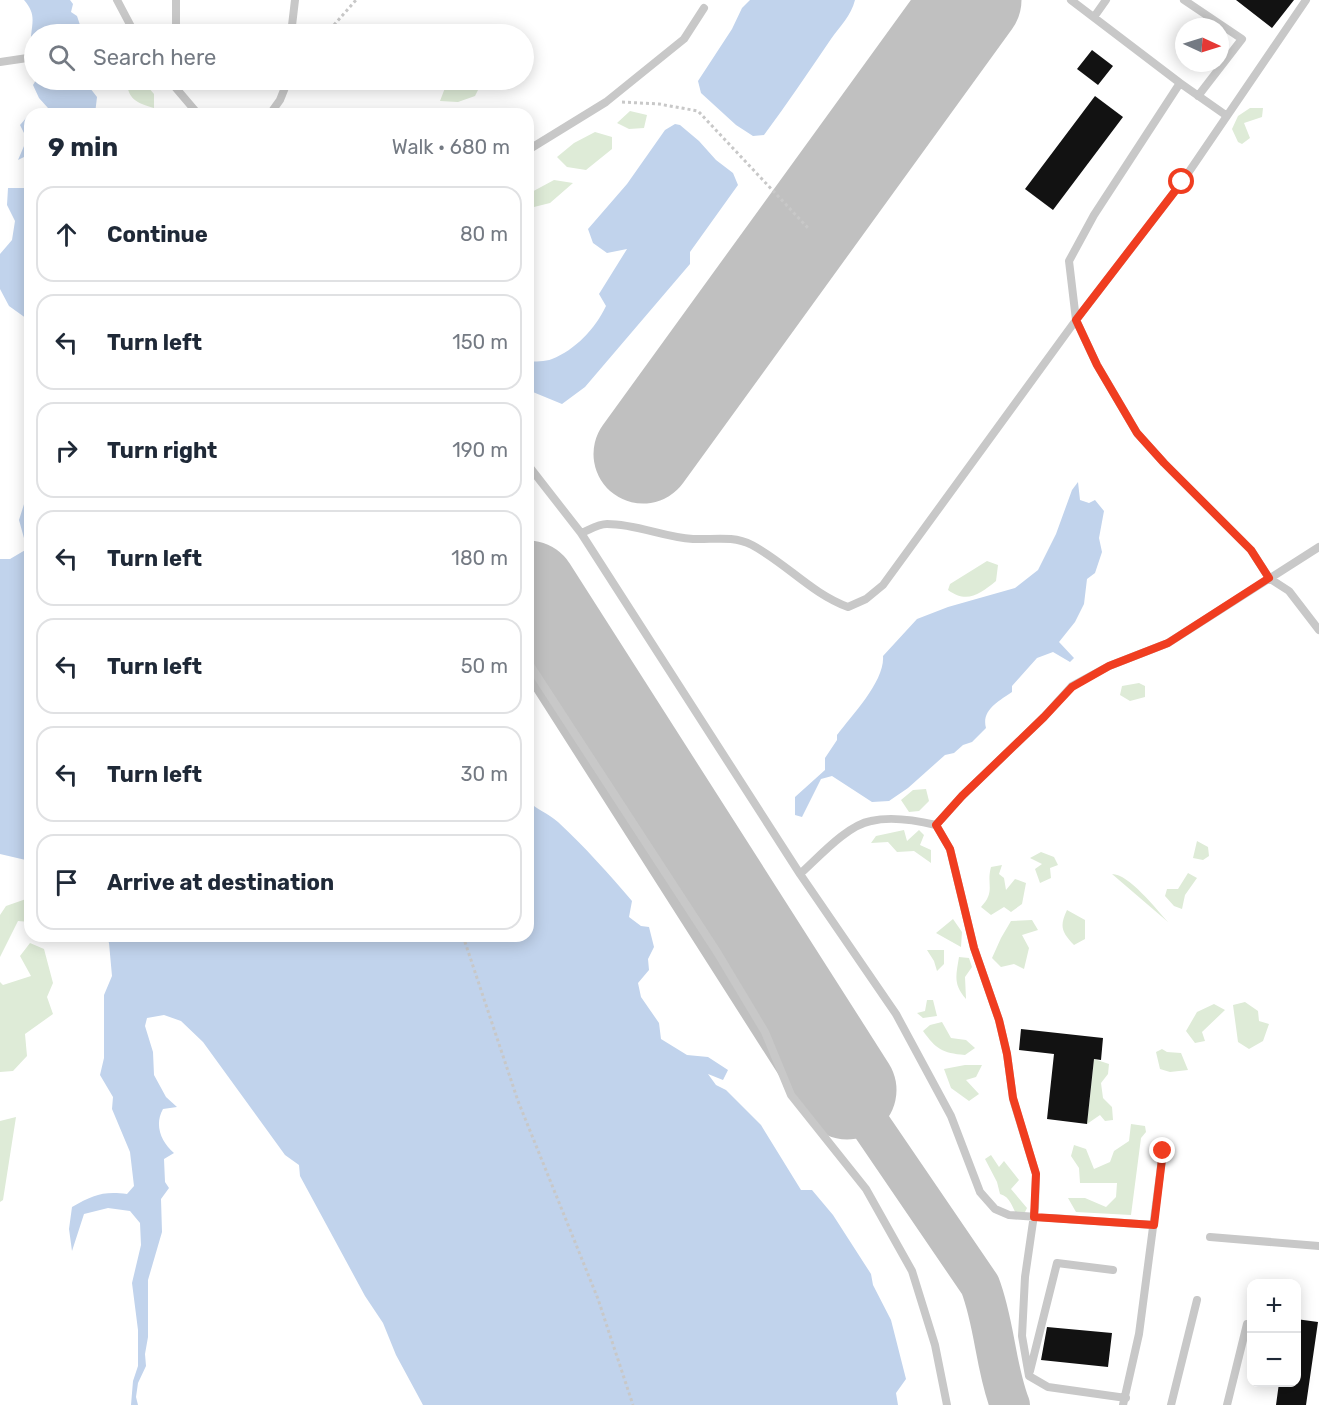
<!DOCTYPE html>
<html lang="en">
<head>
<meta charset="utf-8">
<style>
  body { margin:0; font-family:Rubik,sans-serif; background:#f2f2f3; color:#1f2937 }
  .controls { position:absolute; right:18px; bottom:18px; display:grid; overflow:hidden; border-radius:12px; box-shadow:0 3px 15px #0003 }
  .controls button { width:54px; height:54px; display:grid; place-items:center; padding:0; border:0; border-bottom:2px solid #e0e1e3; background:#fff; color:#1f2937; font:30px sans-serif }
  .compass { position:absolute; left:1175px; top:18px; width:54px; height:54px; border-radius:50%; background:#fff; box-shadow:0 3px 15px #0003; rotate:94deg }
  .stop { position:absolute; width:18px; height:18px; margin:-14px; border:4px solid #f03d20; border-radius:50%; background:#fff }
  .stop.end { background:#f03d20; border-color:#fff; box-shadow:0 2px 6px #0008 }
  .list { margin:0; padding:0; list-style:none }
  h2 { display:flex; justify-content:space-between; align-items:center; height:78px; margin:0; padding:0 24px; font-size:26px }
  h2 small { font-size:20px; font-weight:400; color:#747a83 }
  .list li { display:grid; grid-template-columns:39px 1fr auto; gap:18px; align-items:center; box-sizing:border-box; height:96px; margin:0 12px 12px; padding:0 12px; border:2px solid #e0e1e3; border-radius:18px }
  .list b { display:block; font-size:22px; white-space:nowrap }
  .list em { font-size:20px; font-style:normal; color:#747a83 }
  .icon { flex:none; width:33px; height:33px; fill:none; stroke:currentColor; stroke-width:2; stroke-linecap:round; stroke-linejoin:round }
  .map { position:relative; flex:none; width:1319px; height:1405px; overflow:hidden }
  .search { position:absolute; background:#fff; box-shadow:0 3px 15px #0003; left:24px; top:24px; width:510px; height:66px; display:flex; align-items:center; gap:15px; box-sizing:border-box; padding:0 21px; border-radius:33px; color:#747a83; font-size:22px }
  .panel { position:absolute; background:#fff; box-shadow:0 3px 15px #0003; left:24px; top:108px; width:510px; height:834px; border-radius:18px }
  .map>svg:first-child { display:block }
  .green { fill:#deebd7 }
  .water { fill:#c1d3ec }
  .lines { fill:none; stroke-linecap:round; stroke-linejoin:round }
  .taxiway { stroke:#c0c0c0; stroke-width:40 }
  .runway { stroke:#c0c0c0; stroke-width:99 }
  .building { fill:#121212 }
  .path { stroke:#c8c8c8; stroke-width:3; stroke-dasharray:3 3; stroke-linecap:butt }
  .lane { stroke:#c8c8c8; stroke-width:8 }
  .route { stroke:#f03d20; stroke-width:8 }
</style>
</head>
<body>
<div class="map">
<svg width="1319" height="1405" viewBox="0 0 1319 1405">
  <rect width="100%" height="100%" fill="#fff"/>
  <path class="green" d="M126,80H142L154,94V108C135,102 129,100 126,80Z
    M448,80H483L475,96L458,102L440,101Z
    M1250,108H1263L1262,117L1244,123L1250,138L1242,144L1238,142L1232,129L1238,116Z
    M630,111L647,115L644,128L629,129L617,123Z
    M595,132L612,137V149L586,170L567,167L557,157L574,143Z
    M554,180L573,183L550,203L534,207L528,199V194Z
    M987,561L998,565L996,581C980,594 967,604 948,590L950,584Z
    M1139,683L1145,686V697L1130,701L1120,695L1122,686Z
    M926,789L929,801L919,811L909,812L901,800L913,790Z
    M904,830L907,841L919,830L924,835L920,845L931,850V863L914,851L897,852L888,842L871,843L876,836Z
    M1197,841L1208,847L1209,856L1203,860L1193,858Z
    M1041,852L1054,857L1058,865L1050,868L1051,878L1040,883L1035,869L1042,864L1030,858Z
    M1002,865L999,874L1004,878L1006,890L1015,879L1026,883L1022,904L1011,912L1004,907L991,915L981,907C996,891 986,885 991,867Z
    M1188,873L1197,878L1185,895L1182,909L1174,906L1165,896L1167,889H1178Z
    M1112,874C1129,874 1156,909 1168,922Z
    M26,899L30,901V922L18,921L0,957V915L6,906Z
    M1067,910L1085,920V939L1074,945C1062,932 1059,927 1067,910Z
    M953,919L962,932L961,947L936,933Z
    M1032,920L1038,930L1022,935L1029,948L1024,969L1014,964L1001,967L992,958L1001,938L1011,921Z
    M30,943L44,949L53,983L47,997L53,1014L25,1034L27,1056L13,1071L0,1072V982L3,985L31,976L20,956Z
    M927,950H944V964L937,971L934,961Z
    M959,957L969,958L972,967L965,977L966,999C953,984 956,976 959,957Z
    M927,1000H933L937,1016L923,1018L917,1013L925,1011Z
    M1245,1002L1258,1011L1259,1021L1269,1024L1263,1041L1249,1049L1238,1042L1233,1005Z
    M1214,1004L1225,1010L1202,1032L1205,1041L1195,1043L1186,1031L1197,1012Z
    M942,1022L951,1038L966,1040L975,1048L965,1055C942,1053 936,1049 923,1031L930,1025Z
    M1162,1049L1167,1052L1181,1053L1188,1070L1170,1072L1160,1069L1156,1052Z
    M1094,1059L1109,1064L1108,1074L1101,1083L1103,1098L1112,1107L1113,1120L1105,1121L1100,1115L1087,1124Z
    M965,1065H982L976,1077L966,1080L979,1094L969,1101L951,1088L944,1069Z
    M16,1117L3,1200L0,1202V1121Z
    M1131,1124L1145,1126L1146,1132L1141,1138L1131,1215L1076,1212L1068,1198H1085L1106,1207L1116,1197L1117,1183H1080L1079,1168L1071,1156L1074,1145L1086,1149L1094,1169L1110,1162L1114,1151L1129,1141Z
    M991,1155L999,1167L1004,1161L1019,1180L1011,1189L1027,1208L1023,1216L1018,1217C1012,1208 1011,1197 1000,1194L997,1182L985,1159Z"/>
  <path class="water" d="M24,0H70L73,4L71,12L77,16L83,34H34V42L31,36C33,19 35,13 24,0Z
    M750,0H855C851,16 840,26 831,39C809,71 787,104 764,135L753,136L736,125L701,93L698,81L732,29L742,8Z
    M36,80H87L90,88L97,97L95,114H45L48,108L39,98L33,85Z
    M27,117H30V154L18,160L27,139L20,125Z
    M675,124L680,125L699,141L716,160L733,173L738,185L690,252V264L585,387L562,404L528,390V362C535,361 545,362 552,359C575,350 595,329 606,306L599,294L627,249L607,253L593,243L588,229L627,184L665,130Z
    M8,188H25L30,190V321L9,306L0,289V254L12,240L15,221L7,205Z
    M1078,482L1080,500L1089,503L1095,500L1104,511L1099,538L1102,552L1095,573L1087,579L1084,604L1075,622L1059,642L1074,658L1070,662L1053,652L1037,658L1012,686V692C999,701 981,710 986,728L972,742L963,745L954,753L945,755L908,788L889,801L872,802L832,776L821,779L802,817L795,815V797L825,770V758L837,740V735C852,715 885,681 883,656L917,619L948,607L1015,588L1038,570L1056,534L1072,490Z
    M30,500V861L0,854V559H10L27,549L19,520L25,501Z
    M528,801C537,810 548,813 558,822C585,847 608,873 632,901L629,917L641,926L649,927L654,947L648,959L649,970L638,983L641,997L659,1023L661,1039L687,1055L708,1057L728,1070L723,1080L708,1074L716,1085L726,1090L761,1125L801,1190H812L833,1215L871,1274L873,1285L891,1320L906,1379L896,1393L898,1405H423L396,1355L383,1323L365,1296L300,1176L299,1165L285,1155L203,1042L181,1021L164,1015L147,1018L145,1026L153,1052L154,1075L166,1097L177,1107L163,1109C154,1125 161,1142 174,1153L164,1159L165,1182L169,1188L161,1199L162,1232L148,1280V1337L145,1354L146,1366L138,1383L136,1397L138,1405H131L133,1381L138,1366V1330L132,1283L141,1245L140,1223L130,1211L108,1208L84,1214L72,1251L69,1229L72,1207C93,1195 103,1191 127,1194L134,1186L130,1152L112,1109L113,1097L100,1075L104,1058V995L112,976L109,943L106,936H528Z"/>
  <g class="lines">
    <path class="taxiway" d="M847,1090L980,1285C995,1324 995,1366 1010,1405"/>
    <path class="runway" d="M643,454L972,0
      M528,590L847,1090"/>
  </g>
  <path class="building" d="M1236,0H1294L1272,28Z
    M1092,50L1113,66L1098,85L1077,69Z
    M1095,96L1123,117L1053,210L1025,189Z
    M1021,1029L1103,1038L1101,1060L1094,1059L1087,1124L1047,1119L1054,1054L1019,1050Z
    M1296,1319L1318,1322L1306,1405H1276L1279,1383H1296Z
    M1047,1327L1112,1333L1108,1367L1041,1360Z"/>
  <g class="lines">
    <path class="path" d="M326,34L356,0
      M622,102L659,104L698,111L808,228
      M463,936L518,1101L598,1299L633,1405"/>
    <path class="lane" d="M117,0L135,34
      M1071,0L1180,83L1227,116
      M1184,0L1242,39L1198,96
      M1094,17L1106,0
      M176,34V0
      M291,34L295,0
      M0,62L34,57
      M169,80L198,114
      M1180,83L1094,215L1069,261L1076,320L1097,365L1137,433L1164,463L1251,550L1269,578L1289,591L1319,630
      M270,114L280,100L288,80
      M528,150L606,102L684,39L704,8
      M528,465L581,533L800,874L896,1014L951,1116L980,1192L995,1209L1009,1215L1153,1225
      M581,533C589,530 598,524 607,524C637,524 663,537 693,539C713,540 732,535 752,545C786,563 812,594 848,607L866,599L883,585L1076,320L1182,182L1306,0
      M528,662L717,952L765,1032L791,1095L866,1189L912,1271L935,1345L947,1405
      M936,825L962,796L1044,717L1072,686L1109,666L1168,643L1319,547
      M800,874C818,858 847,825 871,821C892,816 915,820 936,825L950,849L974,948L999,1020L1007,1054L1013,1099L1036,1174L1035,1208L1025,1277L1022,1336L1029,1376L1048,1387L1126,1398
      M1210,1237L1319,1246
      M1030,1371L1057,1263L1113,1270
      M1123,1405L1139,1334L1163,1151
      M1171,1405L1197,1300
      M1227,1405L1247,1324"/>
  </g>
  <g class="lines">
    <path class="route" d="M1163,1151L1154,1225L1034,1217L1036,1174L1013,1098L1007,1054L999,1020L974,948L950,849L936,825L962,796L1044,717L1072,687L1109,666L1168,643L1269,578L1251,550L1164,463L1137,433L1097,365L1076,320L1182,182"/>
  </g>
</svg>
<div class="controls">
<button>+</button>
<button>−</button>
</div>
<svg class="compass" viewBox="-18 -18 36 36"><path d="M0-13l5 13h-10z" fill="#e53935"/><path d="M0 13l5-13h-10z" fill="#747a83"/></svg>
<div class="stop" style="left:1182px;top:182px"></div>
<div class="stop end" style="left:1163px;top:1151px"></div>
<div class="search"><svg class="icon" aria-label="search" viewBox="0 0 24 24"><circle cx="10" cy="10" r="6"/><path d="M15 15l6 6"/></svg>Search here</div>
<section class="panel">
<h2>9 min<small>Walk · 680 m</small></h2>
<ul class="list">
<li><svg class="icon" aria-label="ahead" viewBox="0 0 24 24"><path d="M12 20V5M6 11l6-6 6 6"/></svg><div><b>Continue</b></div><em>80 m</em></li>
<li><svg class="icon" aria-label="left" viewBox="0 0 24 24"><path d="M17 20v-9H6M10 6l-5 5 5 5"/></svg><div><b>Turn left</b></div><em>150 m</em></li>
<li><svg class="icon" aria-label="right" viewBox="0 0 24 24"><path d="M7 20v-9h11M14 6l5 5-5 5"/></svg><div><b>Turn right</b></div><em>190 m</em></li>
<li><svg class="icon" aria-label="left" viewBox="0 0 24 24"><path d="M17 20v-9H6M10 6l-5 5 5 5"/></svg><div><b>Turn left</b></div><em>180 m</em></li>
<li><svg class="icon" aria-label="left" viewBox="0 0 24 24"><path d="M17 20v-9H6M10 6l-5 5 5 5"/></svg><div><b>Turn left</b></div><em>50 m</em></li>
<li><svg class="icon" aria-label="left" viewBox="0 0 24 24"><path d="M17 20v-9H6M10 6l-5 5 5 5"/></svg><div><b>Turn left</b></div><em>30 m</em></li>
<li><svg class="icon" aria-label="arrive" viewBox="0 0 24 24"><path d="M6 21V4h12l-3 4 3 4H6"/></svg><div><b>Arrive at destination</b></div></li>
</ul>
</section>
</div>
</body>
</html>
